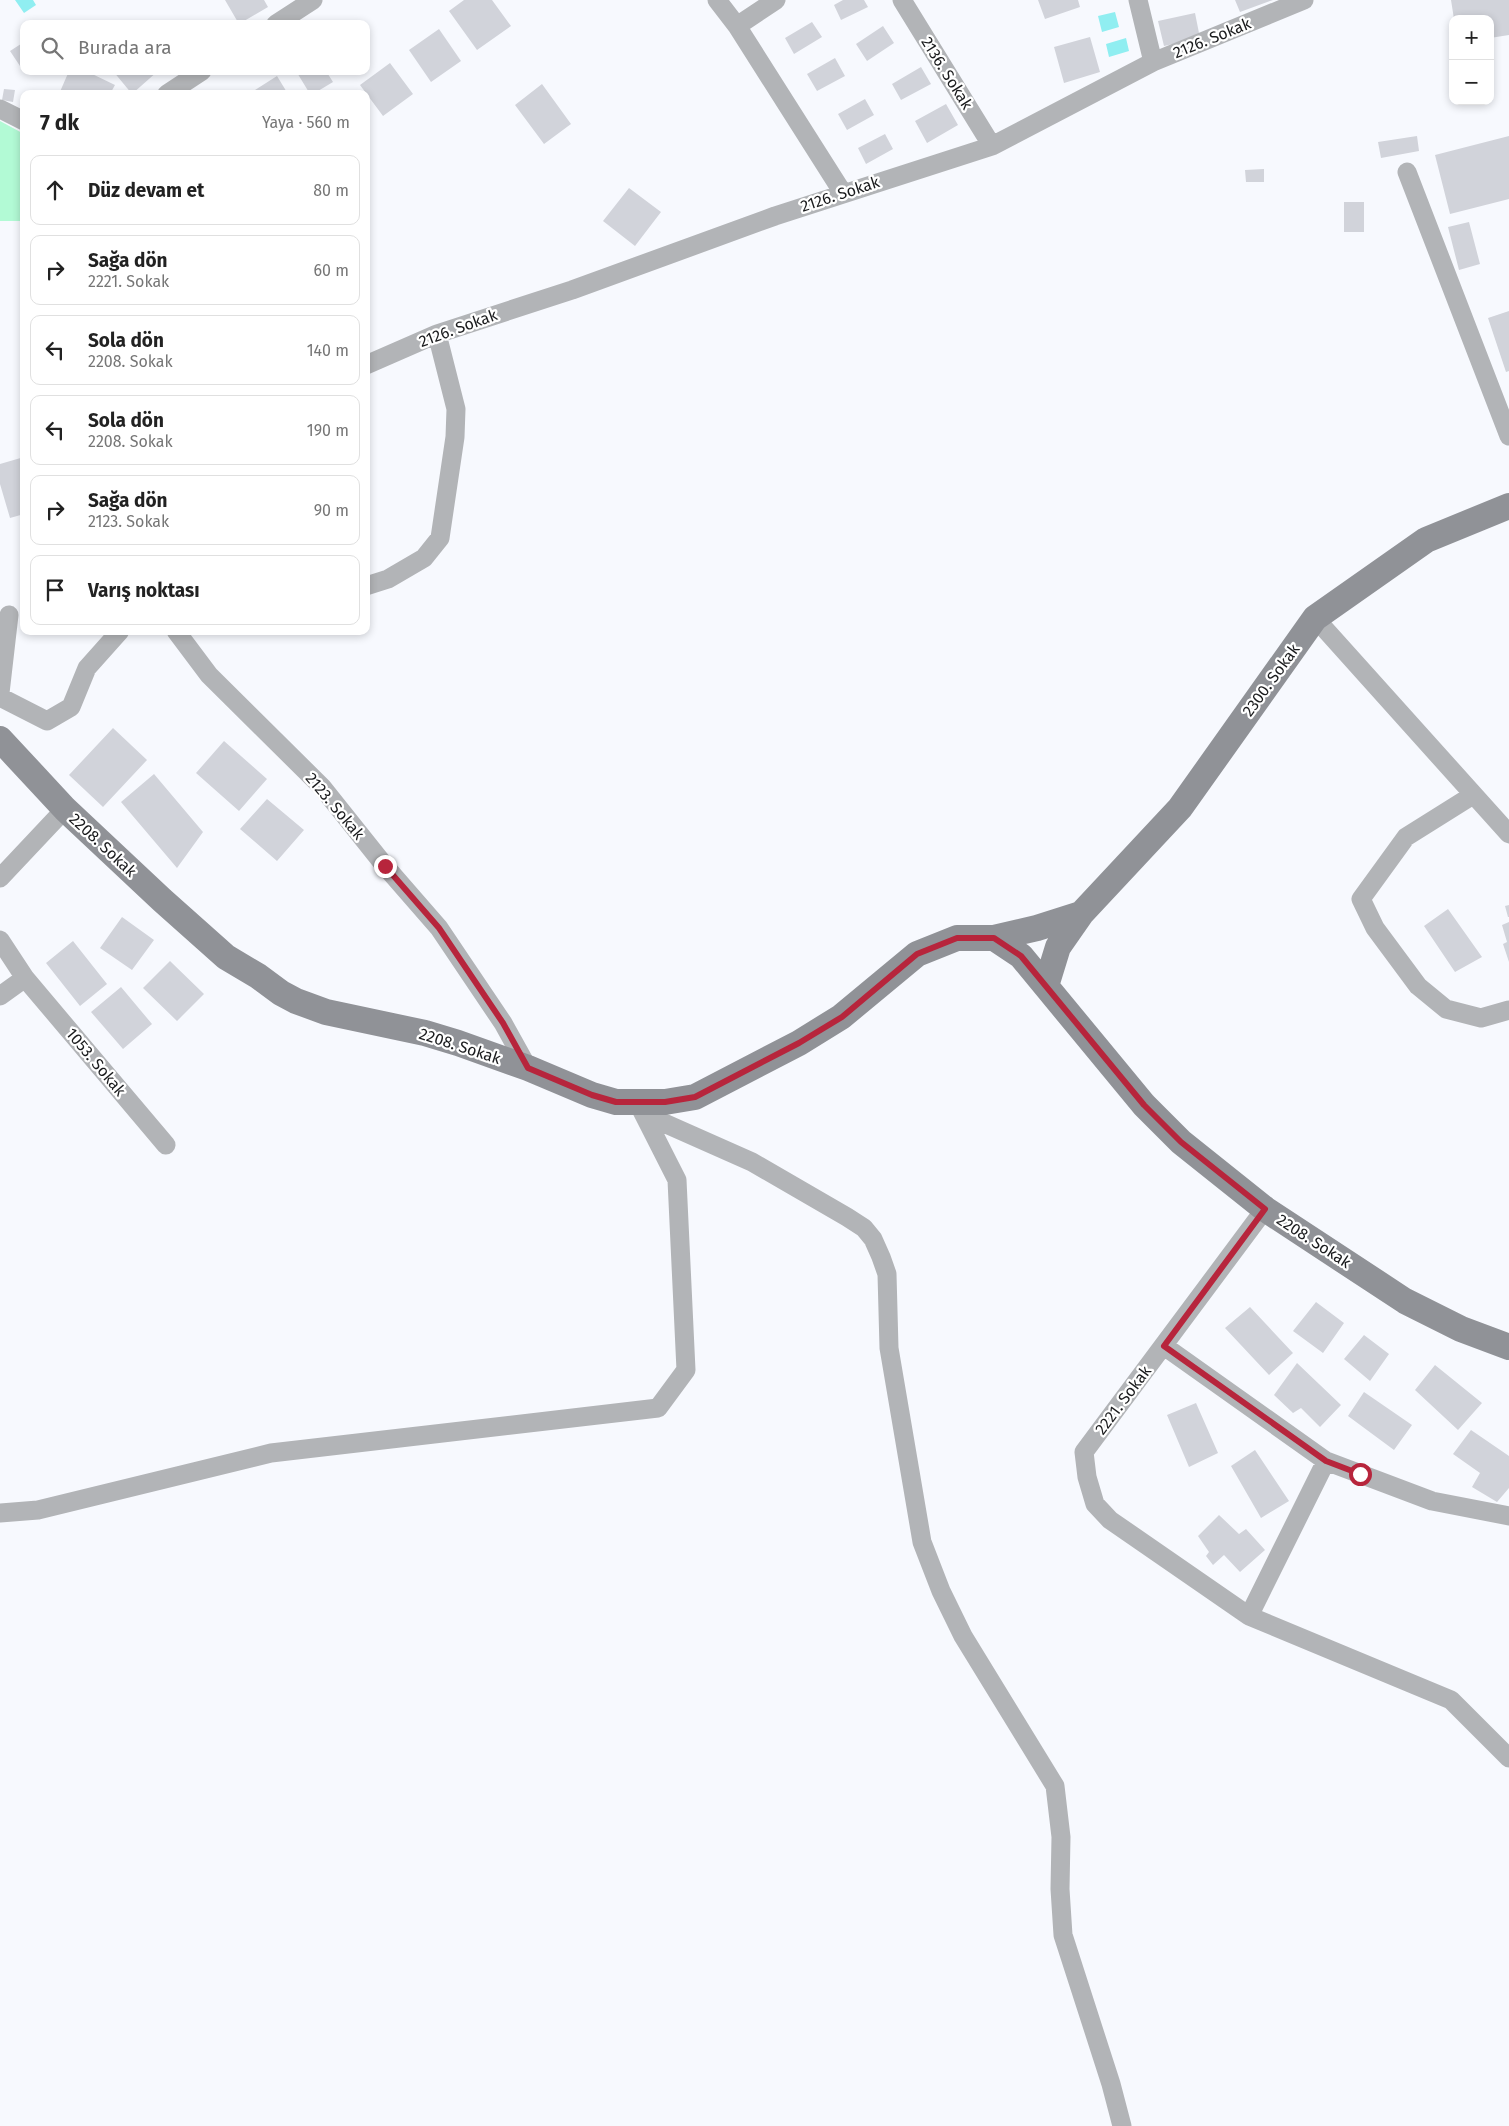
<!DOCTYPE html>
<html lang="tr">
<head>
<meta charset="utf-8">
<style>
  body { margin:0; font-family:"Fira Sans",sans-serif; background:#f2f2f2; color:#222 }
  .controls { position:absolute; right:15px; top:15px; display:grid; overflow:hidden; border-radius:10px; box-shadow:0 2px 8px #0003 }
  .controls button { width:45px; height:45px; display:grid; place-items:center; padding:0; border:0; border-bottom:1px solid #e0e0e0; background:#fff; color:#222; font:25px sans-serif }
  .stop { position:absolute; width:15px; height:15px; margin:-11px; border:4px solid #b7253c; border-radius:50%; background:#fff }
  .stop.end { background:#b7253c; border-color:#fff; box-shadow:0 1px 5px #0008 }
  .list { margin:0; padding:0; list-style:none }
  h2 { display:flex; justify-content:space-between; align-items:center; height:65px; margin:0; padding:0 20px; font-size:21px }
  h2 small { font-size:16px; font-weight:400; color:#767676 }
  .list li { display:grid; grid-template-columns:32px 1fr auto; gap:15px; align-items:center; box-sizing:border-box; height:70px; margin:0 10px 10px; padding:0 10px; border:1px solid #e0e0e0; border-radius:10px }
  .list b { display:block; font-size:19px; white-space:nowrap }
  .list p { margin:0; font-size:16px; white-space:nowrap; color:#767676 }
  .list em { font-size:16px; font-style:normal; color:#767676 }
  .icon { flex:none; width:28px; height:28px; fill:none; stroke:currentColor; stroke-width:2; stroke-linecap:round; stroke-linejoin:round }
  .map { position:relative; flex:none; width:1509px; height:2126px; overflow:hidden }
  .search { position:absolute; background:#fff; box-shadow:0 2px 8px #0003; left:20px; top:20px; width:350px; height:55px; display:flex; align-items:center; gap:12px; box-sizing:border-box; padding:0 18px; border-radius:10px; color:#767676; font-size:19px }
  .panel { position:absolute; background:#fff; box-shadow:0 2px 8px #0003; left:20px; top:90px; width:350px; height:545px; border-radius:10px }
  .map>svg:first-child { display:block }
  .green { fill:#b2fad5 }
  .water { fill:#90eef1 }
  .building { fill:#d1d3da }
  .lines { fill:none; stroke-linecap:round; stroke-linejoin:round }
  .street { stroke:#b2b4b7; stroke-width:19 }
  .secondary { stroke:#909297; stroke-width:26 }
  .route { stroke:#b7253c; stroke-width:6 }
  .labels { text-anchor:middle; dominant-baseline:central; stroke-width:4.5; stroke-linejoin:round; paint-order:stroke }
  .street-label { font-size:16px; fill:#1a1b1d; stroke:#fff }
</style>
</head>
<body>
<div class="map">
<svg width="1509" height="2126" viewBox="0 0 1509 2126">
  <rect width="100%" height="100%" fill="#f7f9fe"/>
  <path class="green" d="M0,121L24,134V221H0Z"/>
  <path class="water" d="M15,0H33L36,5L24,13Z
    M1115,12L1119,27L1102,32L1098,16Z
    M1126,38L1129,51L1109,57L1106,44Z"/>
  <path class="building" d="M225,0H264L268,7L239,24Z
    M464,0H492L511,26L477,50L449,11Z
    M843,0H864L868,7L841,20L834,5Z
    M1038,0H1078L1080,7L1045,19Z
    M1235,0H1273L1240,12Z
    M1451,0H1509V35L1490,38V19H1454Z
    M1195,13L1200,38L1164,46L1158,21Z
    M812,22L822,37L794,54L785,38Z
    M883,26L894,43L867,61L856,44Z
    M439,29L461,61L431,82L409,50Z
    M1090,37L1100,72L1064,83L1054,47Z
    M24,42V63L20,66L10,51Z
    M835,58L845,76L817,91L807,74Z
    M390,63L413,94L383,116L360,85Z
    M921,67L931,84L901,100L892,84Z
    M69,71H86L115,85L110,94H59Z
    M113,71H158L132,94Z
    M296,71H326L333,82L313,94H310Z
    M277,76L288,94H257L255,90Z
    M542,84L571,124L544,144L515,105Z
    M4,89L15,90L13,102L2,100Z
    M865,99L874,115L847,130L838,114Z
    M946,104L958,125L927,143L915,121Z
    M885,134L893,149L866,164L858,148Z
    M1417,136L1419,151L1381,158L1378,142Z
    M1509,136V199L1450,214L1435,155Z
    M1264,169V182H1246L1245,170Z
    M629,188L661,212L635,246L603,221Z
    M1344,202H1364V232H1344Z
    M1469,222L1480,264L1459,270L1448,227Z
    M1509,311V371L1506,372L1488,318Z
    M24,457V514L10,518L0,484V464Z
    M113,728L147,760L103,807L69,775Z
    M224,741L267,779L239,811L196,773Z
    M154,774L203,832L177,868L121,802Z
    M267,799L304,830L277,861L240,829Z
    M1509,905V917H1508L1505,906Z
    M1448,909L1482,957L1455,972L1424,926Z
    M122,917L154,940L132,970L100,948Z
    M1509,922V962L1503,944L1507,942L1502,925Z
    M73,941L107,984L80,1006L46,963Z
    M170,961L204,994L177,1021L143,988Z
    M121,987L152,1024L123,1049L91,1012Z
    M1316,1302L1344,1323L1323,1353L1293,1331Z
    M1250,1307L1293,1353L1269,1375L1225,1328Z
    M1364,1335L1389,1354L1370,1381L1344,1359Z
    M1297,1363L1341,1405L1320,1427L1301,1408L1293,1413L1274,1395Z
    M1435,1365L1482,1403L1458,1430L1415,1390Z
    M1364,1392L1412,1425L1394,1450L1348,1416Z
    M1196,1403L1218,1453L1189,1467L1167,1415Z
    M1471,1430L1509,1456V1488L1497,1502L1472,1487L1480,1473L1453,1454Z
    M1255,1450L1289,1501L1261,1518L1231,1466Z
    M1219,1515L1239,1534L1246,1529L1265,1550L1240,1572L1224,1555L1213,1565L1206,1556L1209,1552L1198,1536Z"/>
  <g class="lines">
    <path class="street" d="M717,0L737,26L776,0
      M902,0L992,146
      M1138,0L1153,62
      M276,24L313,0
      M737,26L843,193
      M167,94L202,71
      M0,109L24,121
      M1407,172L1509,436
      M366,365L437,334L572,290L775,216L992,146L1153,62L1304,0
      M366,586L388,579L424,558L440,538L455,437L456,409L437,334
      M1315,618L1509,834
      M176,631L209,675L322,787L385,866L439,928L503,1023L528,1068
      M0,693L9,615
      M0,697L47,721L71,707L87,668L120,631
      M1473,795L1406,837L1361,899L1375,928L1418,986L1446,1009L1481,1018L1509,1010
      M0,878L65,809
      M0,940L25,978L0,996
      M25,978L166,1145
      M638,1103L655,1119L752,1162L847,1217L864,1228L873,1239L881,1257L887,1274L889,1348L922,1542L941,1591L963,1636L1055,1786L1061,1837L1060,1889L1063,1935L1111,2084L1122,2126
      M1265,1209L1084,1452L1087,1477L1095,1504L1110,1520L1249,1616L1326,1461
      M1164,1346L1326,1461L1432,1501L1509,1516
      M0,1513L38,1510L271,1453L658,1408L686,1370L677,1180L642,1111
      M1249,1616L1451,1700L1509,1758"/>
    <path class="secondary" d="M0,739L65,809L162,900L226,957L258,976L281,993L296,1001L326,1012L425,1033L458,1043L528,1068L592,1095L616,1102H665L695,1097L799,1043L841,1017L917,954L957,938H994L1021,956L1144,1105L1181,1142L1265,1209L1405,1301L1461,1329L1509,1347
      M994,938L1037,928L1081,914
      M1046,986L1058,947L1081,914L1180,808L1315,618L1426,540L1509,506"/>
  </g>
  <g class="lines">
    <path class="route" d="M385,866L439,928L503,1023L528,1068L592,1095L616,1102H665L695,1097L799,1043L842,1017L917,954L957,938H994L1021,956L1144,1105L1181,1142L1265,1209L1164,1346L1326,1461L1360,1474"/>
  </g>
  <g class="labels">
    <g class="street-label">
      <text transform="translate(1212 38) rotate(-22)">2126. Sokak</text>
      <text transform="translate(947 73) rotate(58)">2136. Sokak</text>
      <text transform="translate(840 194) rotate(-18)">2126. Sokak</text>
      <text transform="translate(458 328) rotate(-20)">2126. Sokak</text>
      <text transform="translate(1271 680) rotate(-54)">2300. Sokak</text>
      <text transform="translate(335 806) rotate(50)">2123. Sokak</text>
      <text transform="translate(103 845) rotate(43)">2208. Sokak</text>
      <text transform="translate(460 1046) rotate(18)">2208. Sokak</text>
      <text transform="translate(96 1062) rotate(50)">1053. Sokak</text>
      <text transform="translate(1314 1241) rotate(33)">2208. Sokak</text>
      <text transform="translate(1123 1400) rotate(-53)">2221. Sokak</text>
    </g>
  </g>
</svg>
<div class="controls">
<button>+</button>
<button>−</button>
</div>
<div class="stop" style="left:1360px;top:1474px"></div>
<div class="stop end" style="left:385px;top:866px"></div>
<div class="search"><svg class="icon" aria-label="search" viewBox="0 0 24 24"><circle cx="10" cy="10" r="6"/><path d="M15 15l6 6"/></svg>Burada ara</div>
<section class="panel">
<h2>7 dk<small>Yaya · 560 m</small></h2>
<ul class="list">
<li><svg class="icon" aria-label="ahead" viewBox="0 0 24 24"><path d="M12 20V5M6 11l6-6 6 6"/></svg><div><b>Düz devam et</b></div><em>80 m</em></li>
<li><svg class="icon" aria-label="right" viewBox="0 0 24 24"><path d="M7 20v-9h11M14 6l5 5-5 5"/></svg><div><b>Sağa dön</b><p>2221. Sokak</p></div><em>60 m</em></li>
<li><svg class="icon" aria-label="left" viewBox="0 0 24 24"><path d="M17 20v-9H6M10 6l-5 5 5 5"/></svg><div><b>Sola dön</b><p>2208. Sokak</p></div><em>140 m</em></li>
<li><svg class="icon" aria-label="left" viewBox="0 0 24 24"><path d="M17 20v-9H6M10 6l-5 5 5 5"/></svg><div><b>Sola dön</b><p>2208. Sokak</p></div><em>190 m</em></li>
<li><svg class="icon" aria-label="right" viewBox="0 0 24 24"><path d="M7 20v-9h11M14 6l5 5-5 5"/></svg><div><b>Sağa dön</b><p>2123. Sokak</p></div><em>90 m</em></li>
<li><svg class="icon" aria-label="arrive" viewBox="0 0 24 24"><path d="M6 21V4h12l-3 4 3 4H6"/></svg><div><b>Varış noktası</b></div></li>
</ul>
</section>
</div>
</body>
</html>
